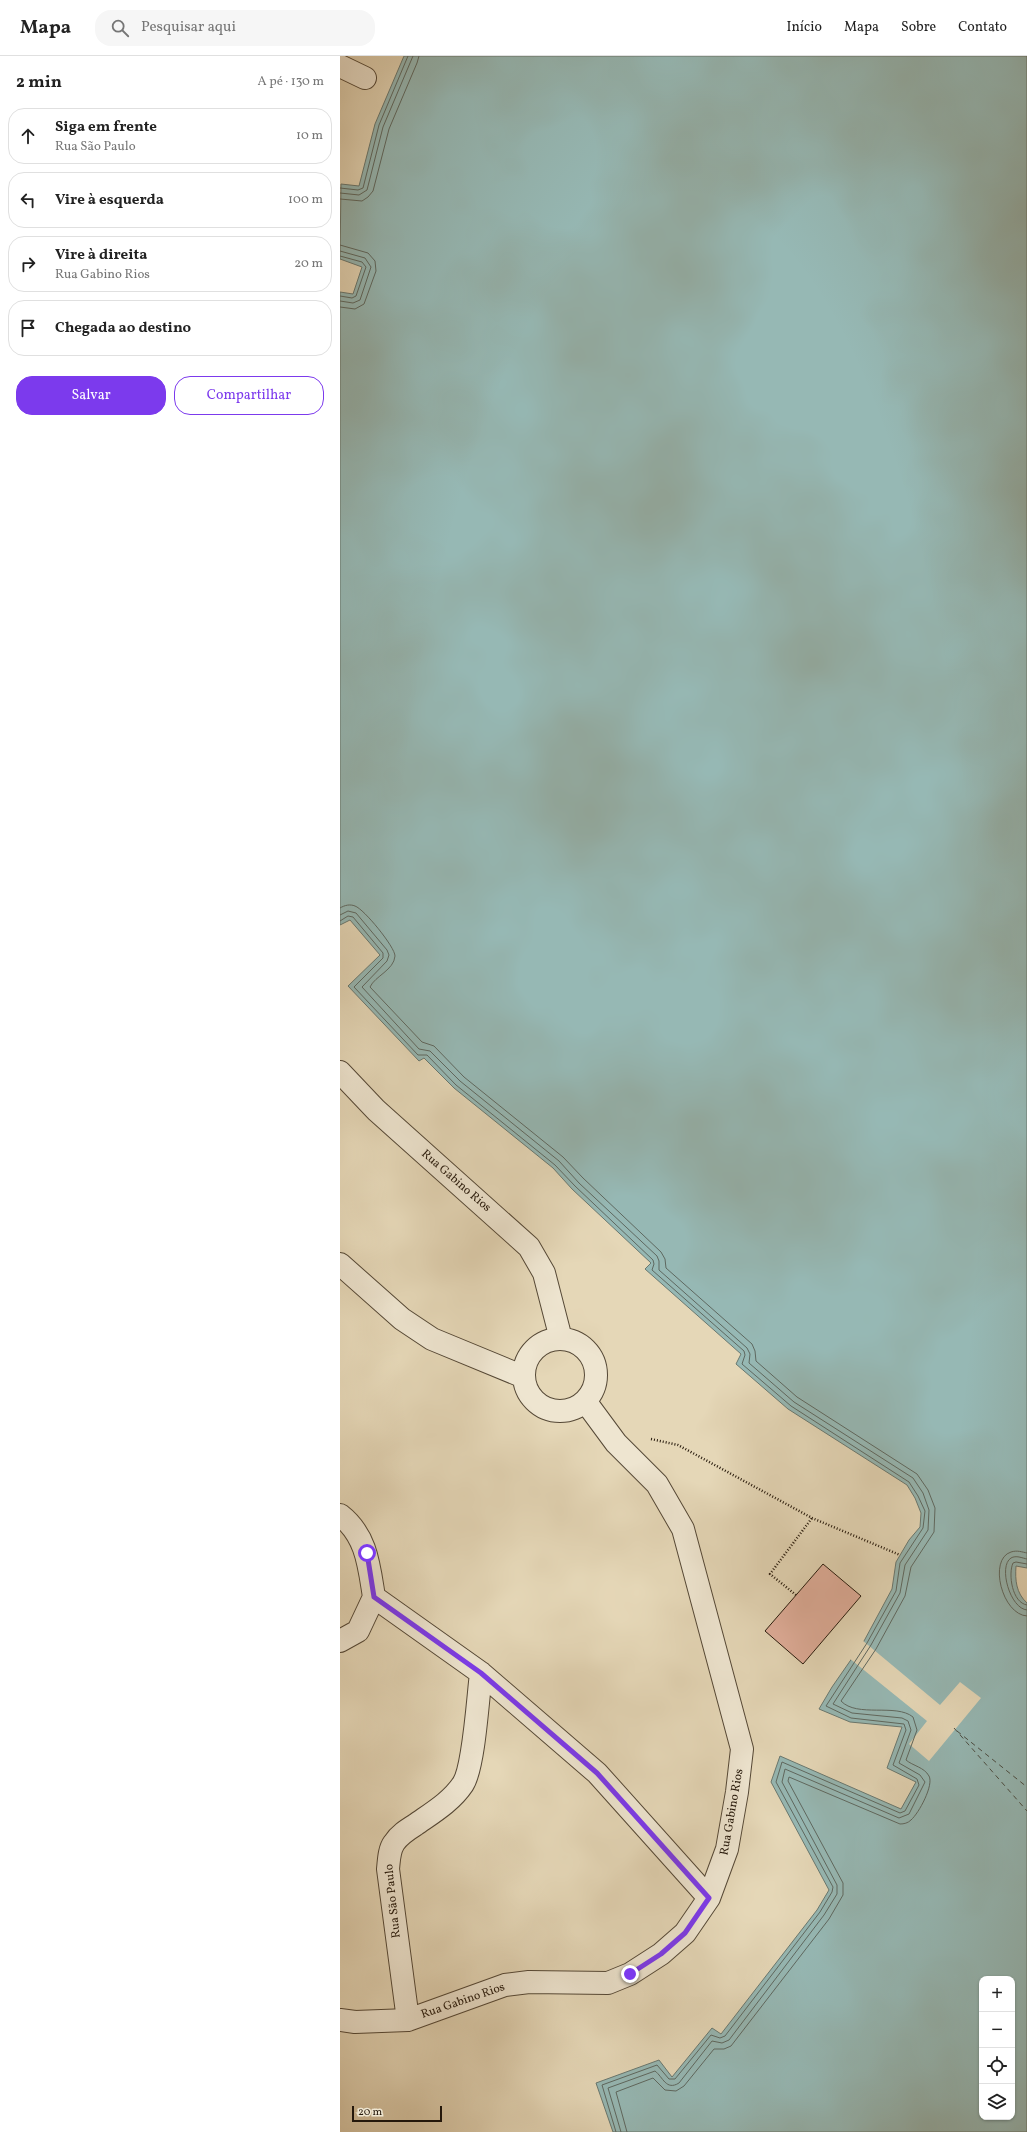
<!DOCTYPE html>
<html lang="pt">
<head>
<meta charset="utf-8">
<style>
  body { margin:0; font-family:Vollkorn,serif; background:#f6f6f6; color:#222 }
  .controls { position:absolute; right:12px; bottom:12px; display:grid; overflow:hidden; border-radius:8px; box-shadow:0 1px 3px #0004 }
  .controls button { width:36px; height:36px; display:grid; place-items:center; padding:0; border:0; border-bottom:1px solid #e0e0e0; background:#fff; color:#222; font:20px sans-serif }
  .scale { position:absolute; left:12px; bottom:10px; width:90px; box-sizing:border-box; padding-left:4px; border:2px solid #25180b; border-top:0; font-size:11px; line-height:14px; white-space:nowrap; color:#25180b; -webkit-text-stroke:3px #eee5d0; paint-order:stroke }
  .stop { position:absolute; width:12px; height:12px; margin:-9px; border:3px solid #7c3aed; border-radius:50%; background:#fff }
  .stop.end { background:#7c3aed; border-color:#fff; box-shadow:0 1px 4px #0008 }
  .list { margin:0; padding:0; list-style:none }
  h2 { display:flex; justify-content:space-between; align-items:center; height:52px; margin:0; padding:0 16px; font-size:17px }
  h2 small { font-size:13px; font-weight:400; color:#767676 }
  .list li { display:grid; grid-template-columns:26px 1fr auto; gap:12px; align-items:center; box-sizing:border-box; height:56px; margin:0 8px 8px; padding:0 8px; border:1px solid #e0e0e0; border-radius:16px }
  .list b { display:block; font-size:15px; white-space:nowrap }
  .list p { margin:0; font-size:13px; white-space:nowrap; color:#767676 }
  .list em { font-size:13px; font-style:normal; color:#767676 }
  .actions { display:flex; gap:8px; padding:12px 16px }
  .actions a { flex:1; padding:9px 0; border:1px solid #7c3aed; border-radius:16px; text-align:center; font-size:14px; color:#7c3aed }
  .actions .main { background:#7c3aed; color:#fff }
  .icon { flex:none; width:22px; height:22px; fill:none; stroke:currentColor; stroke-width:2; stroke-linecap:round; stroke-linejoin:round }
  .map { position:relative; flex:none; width:687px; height:2076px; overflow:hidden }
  header { display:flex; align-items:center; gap:24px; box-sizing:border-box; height:56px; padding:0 20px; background:#fff; border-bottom:1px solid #e0e0e0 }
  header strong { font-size:19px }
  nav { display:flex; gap:22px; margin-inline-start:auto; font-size:14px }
  .search { width:280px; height:36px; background:#f6f6f6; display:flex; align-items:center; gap:10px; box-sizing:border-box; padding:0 14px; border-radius:16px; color:#767676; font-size:15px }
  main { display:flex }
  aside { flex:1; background:#fff }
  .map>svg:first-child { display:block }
  .water { fill:#96b8b4; stroke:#697870; fill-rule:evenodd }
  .pier { fill:#e5d7b7 }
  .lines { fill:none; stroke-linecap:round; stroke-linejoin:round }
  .shore { stroke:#5e6860; stroke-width:1 }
  .ferry { stroke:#4d5046; stroke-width:1; stroke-dasharray:5 4; stroke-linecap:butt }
  .building { fill:#e1ae9b; stroke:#25180b }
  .minor-casing { stroke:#554836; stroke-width:24 }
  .path { stroke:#25180b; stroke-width:2.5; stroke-dasharray:1 2; stroke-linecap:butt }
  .minor { stroke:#eee5d0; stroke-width:22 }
  .route { stroke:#7c3aed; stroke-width:5 }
  .labels { text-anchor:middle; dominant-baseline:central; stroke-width:3; stroke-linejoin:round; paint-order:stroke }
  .street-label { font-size:12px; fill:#25180b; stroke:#eee5d0 }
</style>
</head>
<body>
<header>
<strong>Mapa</strong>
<div class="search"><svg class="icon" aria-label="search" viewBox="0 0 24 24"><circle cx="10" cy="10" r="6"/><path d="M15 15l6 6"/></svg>Pesquisar aqui</div>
<nav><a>Início</a><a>Mapa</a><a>Sobre</a><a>Contato</a></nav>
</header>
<main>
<aside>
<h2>2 min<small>A pé · 130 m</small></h2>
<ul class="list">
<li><svg class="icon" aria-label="ahead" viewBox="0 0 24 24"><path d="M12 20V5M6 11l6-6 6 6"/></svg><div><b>Siga em frente</b><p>Rua São Paulo</p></div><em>10 m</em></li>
<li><svg class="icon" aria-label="left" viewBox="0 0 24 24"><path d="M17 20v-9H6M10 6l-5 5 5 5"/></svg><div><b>Vire à esquerda</b></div><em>100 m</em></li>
<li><svg class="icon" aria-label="right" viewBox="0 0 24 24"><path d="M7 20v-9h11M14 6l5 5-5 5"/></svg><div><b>Vire à direita</b><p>Rua Gabino Rios</p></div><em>20 m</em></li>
<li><svg class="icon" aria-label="arrive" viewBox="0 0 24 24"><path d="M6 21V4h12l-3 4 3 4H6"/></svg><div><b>Chegada ao destino</b></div></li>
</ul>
<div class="actions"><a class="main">Salvar</a><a>Compartilhar</a></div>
</aside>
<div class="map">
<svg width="687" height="2076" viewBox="0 0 687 2076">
  <rect width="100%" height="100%" fill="#e5d7b7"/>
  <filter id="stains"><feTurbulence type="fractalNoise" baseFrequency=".005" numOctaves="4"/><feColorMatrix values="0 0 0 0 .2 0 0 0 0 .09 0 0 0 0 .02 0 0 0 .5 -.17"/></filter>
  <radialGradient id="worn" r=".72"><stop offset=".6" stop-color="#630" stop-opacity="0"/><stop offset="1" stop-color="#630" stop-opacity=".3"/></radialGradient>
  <path class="water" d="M64,0H687V1512L676,1510C675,1524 676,1537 687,1547V2076H273L256,2027L319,2004L332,2021L372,1972L381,1978L477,1854L489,1834L431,1726L440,1700L561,1753L576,1726L547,1712L562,1671L510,1666L479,1653L492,1631L524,1585L552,1533L556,1506L569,1484L580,1471L581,1457L575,1442L567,1429L448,1353L396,1308L401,1298L305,1213L311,1207L232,1133L213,1112L114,1032L84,1002L79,1005L8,930L40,899L10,864L0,869V236L13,238L22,211L0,203L1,128L19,130L35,68ZM642,1923H672V2061H642Z"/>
  <path class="pier" d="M522,1584L600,1649L620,1626L641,1642L589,1705L569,1688L587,1665L509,1602Z"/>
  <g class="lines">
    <path class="shore" d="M0,132L18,134L23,132L39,69L68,0
      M0,137L19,139L27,134L43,71L73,0
      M0,143L22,145L28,141L33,135L49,73L77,7L79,0
      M0,189L28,197L35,205L36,215L24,248L15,253L0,251
      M0,195L25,202L31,211L20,244L13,247L0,245
      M0,200L22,206L26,211L16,240L12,242L0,240
      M0,852C5,849 10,848 15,850C24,853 55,891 55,900C54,914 35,920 30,931L82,986L94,990L124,1021L223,1101L243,1122L321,1196L325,1203L326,1212L412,1288L415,1295L416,1305L457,1341L577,1418L588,1434L595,1452L594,1476L571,1511L565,1540L536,1593L501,1645C517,1662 556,1647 573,1661L577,1674L566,1704C573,1710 584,1711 589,1720C594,1729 579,1757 571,1764C568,1767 564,1768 560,1768L449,1721L448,1725L503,1827V1839L489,1863L391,1990L384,1993H374L344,2030L336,2035L325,2034L313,2022L276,2036L287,2076
      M0,859L8,855L16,857L47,894L49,899L47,905L22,931L79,993L90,995L120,1025L219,1105L239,1127L317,1200L319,1205V1214L407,1292L410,1298L409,1307L454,1346L573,1422L583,1437L589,1454L588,1474L565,1509L560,1537L531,1589L493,1648L512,1657L562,1662L568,1665L571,1674L559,1707L580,1719L585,1726L569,1758L559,1762L445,1713L442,1726L497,1829V1838L484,1859L389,1984L382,1987L372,1985L339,2027C326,2035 323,2021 315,2015L268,2032L281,2076
      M0,865L8,860L13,861L43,897V902L14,931L78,999H87L116,1029L215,1109L235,1130L313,1204L314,1208L312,1214L404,1295L405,1299L402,1308L451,1350L569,1426L578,1440L585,1455L583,1472L560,1507L556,1535L527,1587L486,1650L511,1662L564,1668L566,1674L553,1709L577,1723L579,1729L565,1755L560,1757L442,1706L436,1726L493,1831L492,1836L480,1856L385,1980L380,1982L371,1979L335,2023H329L317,2009L262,2029L276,2076
      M687,1497C682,1496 677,1494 671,1496C648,1503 662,1559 687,1560
      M687,1503C682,1502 676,1499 671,1502C658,1510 670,1553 687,1554
      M687,1508L676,1506L673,1507C668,1518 672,1547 687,1549"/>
    <path class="ferry" d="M614,1672L687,1755
      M617,1675L687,1731"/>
  </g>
  <path class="building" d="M483,1508L521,1540L463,1608L425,1575Z"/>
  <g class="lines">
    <defs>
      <path id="minor" d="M0,10L25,22
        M0,1016L36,1054L189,1191L204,1217L221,1283
        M0,1208L62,1263L92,1283L184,1321
        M184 1319a36 36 0 1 1 72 0a36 36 0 1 1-72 0Z
        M0,1459C27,1480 29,1510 34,1541
        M34,1541L141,1617L257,1717L369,1842
        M0,1585L18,1575L34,1541
        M0,1964L15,1966L68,1964L165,1929L189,1926L268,1927L290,1918L321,1898L345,1877L369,1842L387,1793L397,1736L402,1693L343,1473L317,1428L276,1387L245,1345
        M68,1964L48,1813C49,1804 49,1794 54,1787C59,1779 67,1774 75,1769C92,1757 111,1746 123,1728C134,1711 138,1641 141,1617"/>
    </defs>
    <use href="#minor" class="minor-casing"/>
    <path class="path" d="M311,1383L338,1389L472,1462L560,1499
      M456,1539L430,1518L472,1462"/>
    <use href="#minor" class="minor"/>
  </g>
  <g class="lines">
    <path class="route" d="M27,1497L34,1541L141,1617L257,1717L369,1842L345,1877L321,1898L290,1918"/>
  </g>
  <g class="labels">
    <g class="street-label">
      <text transform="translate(116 1125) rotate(41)">Rua Gabino Rios</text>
      <text transform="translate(392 1756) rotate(-80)">Rua Gabino Rios</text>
      <text transform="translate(53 1845) rotate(-96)">Rua São Paulo</text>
      <text transform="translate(123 1945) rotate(-19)">Rua Gabino Rios</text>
    </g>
  </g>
  <rect width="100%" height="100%" filter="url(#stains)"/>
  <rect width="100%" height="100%" fill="url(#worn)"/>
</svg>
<div class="controls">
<button>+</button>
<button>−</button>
<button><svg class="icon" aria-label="locate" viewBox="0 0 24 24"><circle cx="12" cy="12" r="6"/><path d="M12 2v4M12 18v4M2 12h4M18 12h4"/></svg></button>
<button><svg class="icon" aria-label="layers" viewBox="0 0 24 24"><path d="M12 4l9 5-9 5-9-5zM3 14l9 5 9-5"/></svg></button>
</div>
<div class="scale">20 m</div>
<div class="stop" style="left:27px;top:1497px"></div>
<div class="stop end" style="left:290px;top:1918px"></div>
</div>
</main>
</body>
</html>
